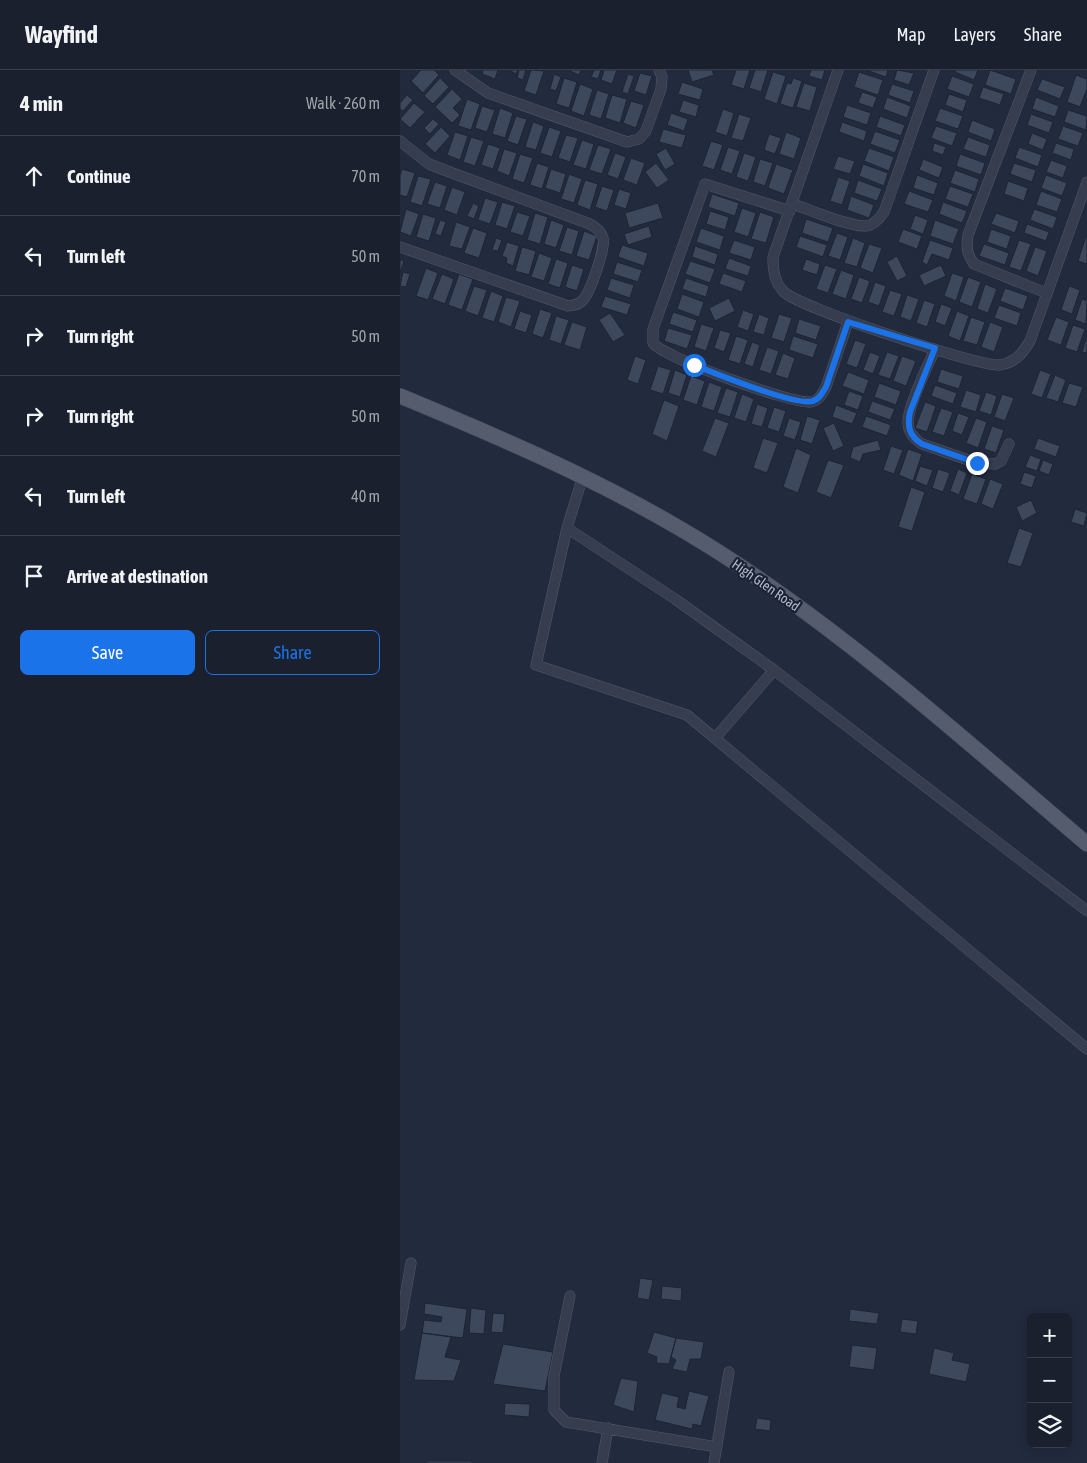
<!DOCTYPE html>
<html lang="en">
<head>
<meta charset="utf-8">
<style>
  body { margin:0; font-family:"Asap Condensed",sans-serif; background:#232836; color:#f1f3f6 }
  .controls { position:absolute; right:15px; bottom:15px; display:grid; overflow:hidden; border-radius:8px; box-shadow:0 2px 12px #0003 }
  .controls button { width:45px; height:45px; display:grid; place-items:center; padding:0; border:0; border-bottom:1px solid #383e4a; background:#1a202e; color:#f1f3f6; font:25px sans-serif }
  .stop { position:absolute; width:15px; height:15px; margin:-11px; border:4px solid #1a73e8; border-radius:50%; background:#fff }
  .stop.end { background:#1a73e8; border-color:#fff; box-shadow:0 1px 5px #0008 }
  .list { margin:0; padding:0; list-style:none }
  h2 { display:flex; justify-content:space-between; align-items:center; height:65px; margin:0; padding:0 20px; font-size:21px }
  h2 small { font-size:16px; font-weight:400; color:#9fa3aa }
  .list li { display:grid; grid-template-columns:32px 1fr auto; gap:15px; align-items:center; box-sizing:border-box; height:80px; padding:0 20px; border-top:1px solid #383e4a }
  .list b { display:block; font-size:19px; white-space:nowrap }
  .list em { font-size:16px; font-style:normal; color:#9fa3aa }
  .actions { display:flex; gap:10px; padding:15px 20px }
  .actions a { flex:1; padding:11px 0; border:1px solid #1a73e8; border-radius:8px; text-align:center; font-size:18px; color:#1a73e8 }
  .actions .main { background:#1a73e8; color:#fff }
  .icon { flex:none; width:28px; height:28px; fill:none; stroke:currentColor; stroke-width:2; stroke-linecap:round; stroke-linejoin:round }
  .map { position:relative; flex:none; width:687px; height:1393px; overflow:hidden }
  header { display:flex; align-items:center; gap:30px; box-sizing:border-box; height:70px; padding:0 25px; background:#1a202e; border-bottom:1px solid #383e4a }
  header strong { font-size:24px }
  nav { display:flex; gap:28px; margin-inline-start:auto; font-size:18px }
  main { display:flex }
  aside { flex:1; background:#1a202e }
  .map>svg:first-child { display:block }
  .building { fill:#3d485d; stroke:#1d2435 }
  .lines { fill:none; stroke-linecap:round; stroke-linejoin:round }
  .minor-casing { stroke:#515869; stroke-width:11 }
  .primary-casing { stroke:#3f4657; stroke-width:16 }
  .minor { stroke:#363d4e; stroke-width:10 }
  .primary { stroke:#545c6e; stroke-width:15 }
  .route { stroke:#1a73e8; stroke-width:6 }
  .labels { text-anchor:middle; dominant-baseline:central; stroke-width:4.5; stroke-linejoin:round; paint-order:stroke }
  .street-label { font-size:14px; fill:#b1b8c9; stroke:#1b2233 }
</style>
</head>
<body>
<header>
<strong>Wayfind</strong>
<nav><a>Map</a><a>Layers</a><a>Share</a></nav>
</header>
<main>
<aside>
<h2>4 min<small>Walk · 260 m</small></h2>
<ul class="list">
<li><svg class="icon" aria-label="ahead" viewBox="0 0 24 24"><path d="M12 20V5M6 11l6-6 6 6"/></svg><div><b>Continue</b></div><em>70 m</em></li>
<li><svg class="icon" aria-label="left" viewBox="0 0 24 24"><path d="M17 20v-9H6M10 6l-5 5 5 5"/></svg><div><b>Turn left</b></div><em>50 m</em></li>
<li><svg class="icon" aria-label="right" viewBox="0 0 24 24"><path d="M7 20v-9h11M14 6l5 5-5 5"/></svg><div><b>Turn right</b></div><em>50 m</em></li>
<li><svg class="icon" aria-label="right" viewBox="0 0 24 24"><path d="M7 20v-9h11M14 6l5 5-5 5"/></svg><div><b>Turn right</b></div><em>50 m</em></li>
<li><svg class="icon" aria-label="left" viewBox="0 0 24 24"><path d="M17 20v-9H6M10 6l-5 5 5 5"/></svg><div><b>Turn left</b></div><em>40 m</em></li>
<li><svg class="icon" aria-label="arrive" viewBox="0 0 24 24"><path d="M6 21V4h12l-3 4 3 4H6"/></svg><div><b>Arrive at destination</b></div></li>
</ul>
<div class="actions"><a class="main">Save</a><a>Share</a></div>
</aside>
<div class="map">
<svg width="687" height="1393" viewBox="0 0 687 1393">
  <rect width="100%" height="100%" fill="#222a3e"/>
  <path class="building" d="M21,0H34L39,5L23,23L11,11Z
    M83,0H98L95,9L82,4Z
    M109,0H118L116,4Z
    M119,0H126L123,10L117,8Z
    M131,0L144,1L136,25L124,21Z
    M168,0H181L179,5Z
    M194,0H201L198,9L191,7Z
    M204,0H217L212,14L201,10Z
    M288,0H312L314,5L292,12Z
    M336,0H350L344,19L331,15Z
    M355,0H368L361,22L349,18Z
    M411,0H425L422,10L409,6Z
    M466,0H488L486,7Z
    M497,0L514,3L509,15L494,10Z
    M556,0H578L574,10L555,2Z
    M590,0L616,9L611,24L585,15Z
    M373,2L386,6L377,34L364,29Z
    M459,2L483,10L478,25L454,17Z
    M240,3L252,6L246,25L234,21Z
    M154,4L161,7L156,21L150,19Z
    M228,4L234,6L228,24L222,22Z
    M676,5L687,9V19L680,37L667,32Z
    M552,6L574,14L569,27L547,19Z
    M40,8L49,17L33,34L24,26Z
    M164,8L177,12L169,38L156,34Z
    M393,8L402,11L393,38L380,34L387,13L391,14Z
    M642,9L665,17L660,29L637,20Z
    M282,12L303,19L300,30L278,24Z
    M404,13L417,17L410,41L396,37Z
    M180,14L193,19L184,46L171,41Z
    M492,14L514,21L510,33L488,25Z
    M583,17L604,24L600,35L579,28Z
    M52,19L62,29L53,38L60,45L52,53L35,37Z
    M197,20L209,24L201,49L189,45Z
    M462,22L477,27L473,38L458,33Z
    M549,24L567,30L563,42L545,35Z
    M7,25L13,30L3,41L0,39V33Z
    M212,25L227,29L220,53L205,48Z
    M487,27L511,36L507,48L483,39Z
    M636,27L659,36L655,47L632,39Z
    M67,29L80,34L71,60L58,56Z
    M283,30L299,35L296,47L279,42Z
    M231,31L244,35L236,58L223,53Z
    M14,33L25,42L10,58L0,49Z
    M447,35L471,43L467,55L443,47Z
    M82,36L95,40L87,62L75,58Z
    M100,38L113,43L105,68L92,64Z
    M540,38L563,46L558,59L535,51Z
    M323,39L334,43L327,66L315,62Z
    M668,40L687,46L686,60L664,52Z
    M271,43L288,49L284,61L267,55Z
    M339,44L351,48L343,71L331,68Z
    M631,44L653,52L649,63L627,55Z
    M116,46L127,49L118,75L107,71Z
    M480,46L505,55L501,66L476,57Z
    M33,49L39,54L30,64L24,58Z
    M572,50L595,59L591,71L568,62Z
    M133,52L144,56L136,80L125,77Z
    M442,52L467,61L464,71L439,62Z
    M536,56L557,63L552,76L531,68Z
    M663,56L683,63L678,76L658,69Z
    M41,57L50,66L35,83L25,74Z
    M149,57L161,61L152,87L140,83Z
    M263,59L286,65L282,78L259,72Z
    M475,61L500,70L495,83L470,74Z
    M55,62L68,66L60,90L47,85Z
    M386,62L401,68L394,89L379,84Z
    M632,63L647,69L643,80L628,74Z
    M369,64L381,68L375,84L364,80Z
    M166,65L178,68L170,92L158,88Z
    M71,67L84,71L75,96L63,92Z
    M568,67L590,75L586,87L563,79Z
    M182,70L194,74L186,99L173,95Z
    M311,71L323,75L314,100L302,96Z
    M534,73L546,77L543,85L532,81Z
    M656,73L674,79L671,90L652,83Z
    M88,74L100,78L93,99L81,95Z
    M198,75L211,79L202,104L189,100Z
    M328,77L340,81L332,104L320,100Z
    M619,77L642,85L638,97L615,88Z
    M266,78L275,94L265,100L256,84Z
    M469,78L494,87L489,101L464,91Z
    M104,79L117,83L109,106L97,101Z
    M215,83L226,87L218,109L207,105Z
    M344,83L356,87L348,111L336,107Z
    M120,84L133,88L124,113L112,109Z
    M560,84L585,93L581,105L556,96Z
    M438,86L455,91L450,104L433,99Z
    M231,88L245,93L237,115L223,110Z
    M360,89L373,93L365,116L353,112Z
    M523,89L543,97L539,108L519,100Z
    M651,90L667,96L663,108L646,102Z
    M137,93L149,97L142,119L130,115Z
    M256,93L269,110L257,118L245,102Z
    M614,93L636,100L632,112L610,104Z
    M376,94L393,100L384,124L368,118Z
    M463,94L488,103L484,116L459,106Z
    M2,99L15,103L7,127L0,125V106Z
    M151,99L166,104L160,123L145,118Z
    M555,100L579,109L575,122L550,113Z
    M169,104L182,109L174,133L161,129Z
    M517,105L538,113L534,125L513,118Z
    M646,105L667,113L662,126L641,118Z
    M18,106L31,109L22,136L10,132Z
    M438,107L450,111L442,135L430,131Z
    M185,110L198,114L190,140L177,135Z
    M458,110L482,119L477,131L454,123Z
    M608,111L628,118L624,131L604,124Z
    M35,112L47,116L40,138L27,134Z
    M202,116L214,120L207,141L195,137Z
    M550,116L573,124L568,137L545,129Z
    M52,117L65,122L57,145L44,140Z
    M219,119L231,123L226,139L214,135Z
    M509,121L533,130L528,142L504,134Z
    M641,121L662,129L657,142L636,135Z
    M312,124L339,133L335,146L308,137Z
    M451,126L474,135L469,148L447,140Z
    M85,128L98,132L90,154L78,150Z
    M102,132L115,136L107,159L95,155Z
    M543,132L567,141L562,153L539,144Z
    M73,133L79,136L74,149L67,146Z
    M258,133L263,148L229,158L225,143Z
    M342,138L356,143L348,167L334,162Z
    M6,139L19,144L11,166L0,162Z
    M634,139L657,147L653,159L630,150Z
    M310,141L329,147L325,160L306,154Z
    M117,142L130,146L123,166L110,162Z
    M360,142L374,147L366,173L351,169Z
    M135,143L148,147L140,174L127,170Z
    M596,143L619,151L615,163L591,154Z
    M23,144L36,148L29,171L16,167Z
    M515,145L528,150L523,164L510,159Z
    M406,149L433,158L428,172L402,163Z
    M40,150L46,152L41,166L35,164Z
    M151,150L164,155L156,178L144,174Z
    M535,150L559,159L553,174L530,166Z
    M56,152L70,157L62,179L49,176Z
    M627,154L649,162L646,171L624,163Z
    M249,156L252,167L228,175L224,164Z
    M167,157L179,161L172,185L159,181Z
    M73,158L87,163L79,188L64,183Z
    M301,158L324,166L320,180L296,172Z
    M503,159L522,166L517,179L498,172Z
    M591,159L611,166L607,179L587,172Z
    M184,161L197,166L189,190L176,186Z
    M437,163L448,167L440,190L428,186Z
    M400,166L427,175L423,187L396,177Z
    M686,166L687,167V194L678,191Z
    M96,168L102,170L98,181L92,180Z
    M453,168L465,173L457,197L444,193Z
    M334,170L355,177L351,190L329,183Z
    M530,170L553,178L549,190L532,184L527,195L522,192Z
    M619,170L631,174L621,201L609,197Z
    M107,172L119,176L113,196L106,193L107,188L102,186Z
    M469,174L482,178L473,203L460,198Z
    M584,174L609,183L605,195L579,186Z
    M222,175L248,183L244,196L218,187Z
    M295,176L318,184L315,195L292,187Z
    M122,177L136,181L129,205L115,201Z
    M635,177L647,181L638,206L626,201Z
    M139,183L152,188L144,211L131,207Z
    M497,186L507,206L497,211L487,192Z
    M329,188L351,196L348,206L325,199Z
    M156,189L168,193L160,218L148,214Z
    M406,189L420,194L417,205L402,200Z
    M0,190L4,191L0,203Z
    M290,191L315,199L310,213L285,204Z
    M217,192L242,200L238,212L213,204Z
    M172,195L184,199L177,221L165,217Z
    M425,195L437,199L428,223L416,219Z
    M541,195L546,206L524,216L519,205Z
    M26,198L38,203L28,230L16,226Z
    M441,200L454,205L446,229L432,224Z
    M3,202L10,204L6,217L0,216Z
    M323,203L346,211L342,222L319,214Z
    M552,203L564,207L556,231L544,226Z
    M42,204L54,209L45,234L32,229Z
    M59,204L73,209L62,240L48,235Z
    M459,207L470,211L462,233L451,229Z
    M568,207L581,212L572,237L559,232Z
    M211,208L234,215L230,228L207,220Z
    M286,208L309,216L306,227L282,219Z
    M475,212L486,216L479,236L468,232Z
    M585,214L597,219L588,243L577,239Z
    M74,216L87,220L78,246L65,241Z
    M669,216L680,220L672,244L661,240Z
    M605,218L628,226L623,240L600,231Z
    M490,220L502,224L494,246L482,242Z
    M91,221L103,226L94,252L82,248Z
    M282,224L304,232L299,247L277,239Z
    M507,225L519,229L511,251L500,247Z
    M205,226L231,234L227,245L201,237Z
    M106,227L120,231L111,257L98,252Z
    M329,228L335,241L315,251L309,238Z
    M682,229L687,231L686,254L675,250Z
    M524,230L535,234L527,257L516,253Z
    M541,234L552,238L545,256L535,252Z
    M599,235L621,243L617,256L594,248Z
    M140,239L152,243L143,268L132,264Z
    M343,240L354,244L348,261L337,257Z
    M120,241L132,245L126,263L114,259Z
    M557,241L569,246L560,271L548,266Z
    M273,242L297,250L293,262L269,254Z
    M210,243L225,265L213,272L199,250Z
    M359,244L369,248L364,265L353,262Z
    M379,244L392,248L384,272L371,268Z
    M156,246L169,250L161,274L149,270Z
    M571,247L585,252L577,275L563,271Z
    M656,247L669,252L661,275L647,270Z
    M399,249L421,256L416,270L395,263Z
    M172,252L187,257L180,280L164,275Z
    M590,252L603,257L594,282L581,277Z
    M301,254L314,258L306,281L294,277Z
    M673,255L685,259L677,282L665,278Z
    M268,258L292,265L287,279L264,271Z
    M320,260L331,263L324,282L314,278Z
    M687,265V283L682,282Z
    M336,266L348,270L340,294L328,290Z
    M393,266L418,274L413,288L389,280Z
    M455,270L466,274L457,298L446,294Z
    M352,272L360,275L353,297L344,294Z
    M367,277L379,281L371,304L359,300Z
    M470,282L480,286L473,304L463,300Z
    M487,282L499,286L490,309L478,305Z
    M383,283L395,288L388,309L375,305Z
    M235,286L246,290L238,314L227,310Z
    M502,286L516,291L506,316L493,311Z
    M258,296L271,300L263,324L250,320Z
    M541,299L563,306L559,319L537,312Z
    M275,300L287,305L280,327L268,323Z
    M640,300L651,304L642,328L631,324Z
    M448,302L469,310L464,324L442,316Z
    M655,305L666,310L658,332L646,328Z
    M291,306L305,311L297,335L283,330Z
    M309,312L322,317L314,341L301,337Z
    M479,313L501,321L496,335L474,327Z
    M669,313L683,317L676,337L662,333Z
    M535,315L557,323L553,334L531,326Z
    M326,318L338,322L330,347L317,343Z
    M566,320L581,325L576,342L560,337Z
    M449,321L463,326L458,340L444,335Z
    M586,322L597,326L591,345L579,341Z
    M342,324L354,329L346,352L334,348Z
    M602,324L614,328L605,351L594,347Z
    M264,330L279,336L267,371L252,364Z
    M472,331L495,339L490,350L468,342Z
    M525,332L536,336L527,362L515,358Z
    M357,334L368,338L362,357L351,354Z
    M436,335L457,343L452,354L432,347Z
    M374,337L386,341L379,362L367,358Z
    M541,338L553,342L544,366L532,362Z
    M558,343L569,347L562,365L552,361Z
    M407,346L420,350L412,374L400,370Z
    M466,346L491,355L487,366L462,357Z
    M315,348L329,353L316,387L302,381Z
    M389,348L401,352L395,370L383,366Z
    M576,348L587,352L578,378L566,373Z
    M434,353L444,376L433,381L423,358Z
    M592,356L604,360L596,383L584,379Z
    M363,368L378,373L367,403L353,398Z
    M638,368L660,376L656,387L634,379Z
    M478,370L481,380L463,384L460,392L450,388L453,377Z
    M491,376L503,380L494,404L483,400Z
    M396,378L411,385L398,423L383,417Z
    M508,379L522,384L513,411L499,405Z
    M630,385L641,389L637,401L625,397Z
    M428,390L444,395L431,428L416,422Z
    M643,390L653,394L649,405L639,401Z
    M520,396L533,400L527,416L515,411Z
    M538,399L550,403L543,422L532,418Z
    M558,399L567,403L559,425L550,421Z
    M624,402L636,406L632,418L620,414Z
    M572,404L586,409L577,434L563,429Z
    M590,409L603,414L593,439L581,434Z
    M511,417L525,422L512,461L498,457Z
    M631,430L637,443L622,451L616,437Z
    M675,439L687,443L684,456L671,452Z
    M619,458L633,463L621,497L607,493Z
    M240,1208L253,1210L249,1230L237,1228Z
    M262,1216L282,1218L281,1231L261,1229Z
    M25,1233L67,1239L63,1268L22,1263L24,1250L41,1252L42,1247L24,1244Z
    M71,1238L86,1240L84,1264L69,1263Z
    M450,1239L479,1243L477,1254L449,1251Z
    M93,1243L105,1244L103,1263L91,1262Z
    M502,1249L518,1251L516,1264L500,1262Z
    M254,1262L276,1268L269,1294L256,1293L257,1287L247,1283Z
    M22,1263L51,1267L45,1287L61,1290L54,1311L14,1310Z
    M276,1268L304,1272L301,1289H290L287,1302L272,1299L276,1290L271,1287Z
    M103,1274L153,1282L145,1321L93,1314Z
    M452,1275L477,1278L474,1300L449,1297Z
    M534,1278L554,1283L552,1290L570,1294L566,1312L529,1304Z
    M221,1308L238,1311L234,1342L213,1335Z
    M289,1321L309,1326L301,1356L293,1354L292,1359L255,1350L262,1323L279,1327L277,1337L285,1339Z
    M105,1333L130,1334L129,1347L104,1345Z
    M357,1348L371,1350L370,1361L355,1359Z
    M26,1391H72V1393H26Z"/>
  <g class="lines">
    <defs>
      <path id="minor" d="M55,0L88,23L227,72L239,69L246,61L261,19L262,7L259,0
        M438,0L373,187C373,199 374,212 384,222C399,237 579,297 599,295C615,293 622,284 630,271L687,112
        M631,0L568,165C566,178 567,184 574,194L646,223
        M0,71L29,94L47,101L190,154C196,158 201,161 203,168C206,177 190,224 182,231C178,235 174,235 168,236L0,177
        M393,134C410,140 449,157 466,156C474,155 480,148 484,142L534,0
        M390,141L305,114L253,259V273C263,287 391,334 410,332C419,331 422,324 426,317L448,252
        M535,279C528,296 508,335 508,352C508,362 514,369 522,374L577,393L595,394L601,391L609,374
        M183,406L167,458L136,595L287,645L687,979
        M167,458L275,529L374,600L687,841
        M316,667L374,600
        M170,1226L154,1306V1340L166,1352L317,1377
        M0,1255L11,1193
        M202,1393L208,1358
        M314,1393L329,1302"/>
      <path id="primary" d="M0,326C116,374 232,424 337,494C462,577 573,677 687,774"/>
    </defs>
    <use href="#minor" class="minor-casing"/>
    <use href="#primary" class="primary-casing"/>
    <use href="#minor" class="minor"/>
    <use href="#primary" class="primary"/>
  </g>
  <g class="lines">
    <path class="route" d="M294,295C314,303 398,337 413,331C420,329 422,323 426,317L448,252L535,278L510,342C507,356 509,366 522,374L577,393"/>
  </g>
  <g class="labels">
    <g class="street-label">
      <text transform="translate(366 515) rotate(35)">High Glen Road</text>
    </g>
  </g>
</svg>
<div class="controls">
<button>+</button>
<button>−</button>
<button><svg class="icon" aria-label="layers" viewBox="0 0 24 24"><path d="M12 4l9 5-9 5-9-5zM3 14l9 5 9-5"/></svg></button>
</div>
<div class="stop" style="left:294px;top:295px"></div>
<div class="stop end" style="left:577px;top:393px"></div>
</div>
</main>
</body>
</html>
